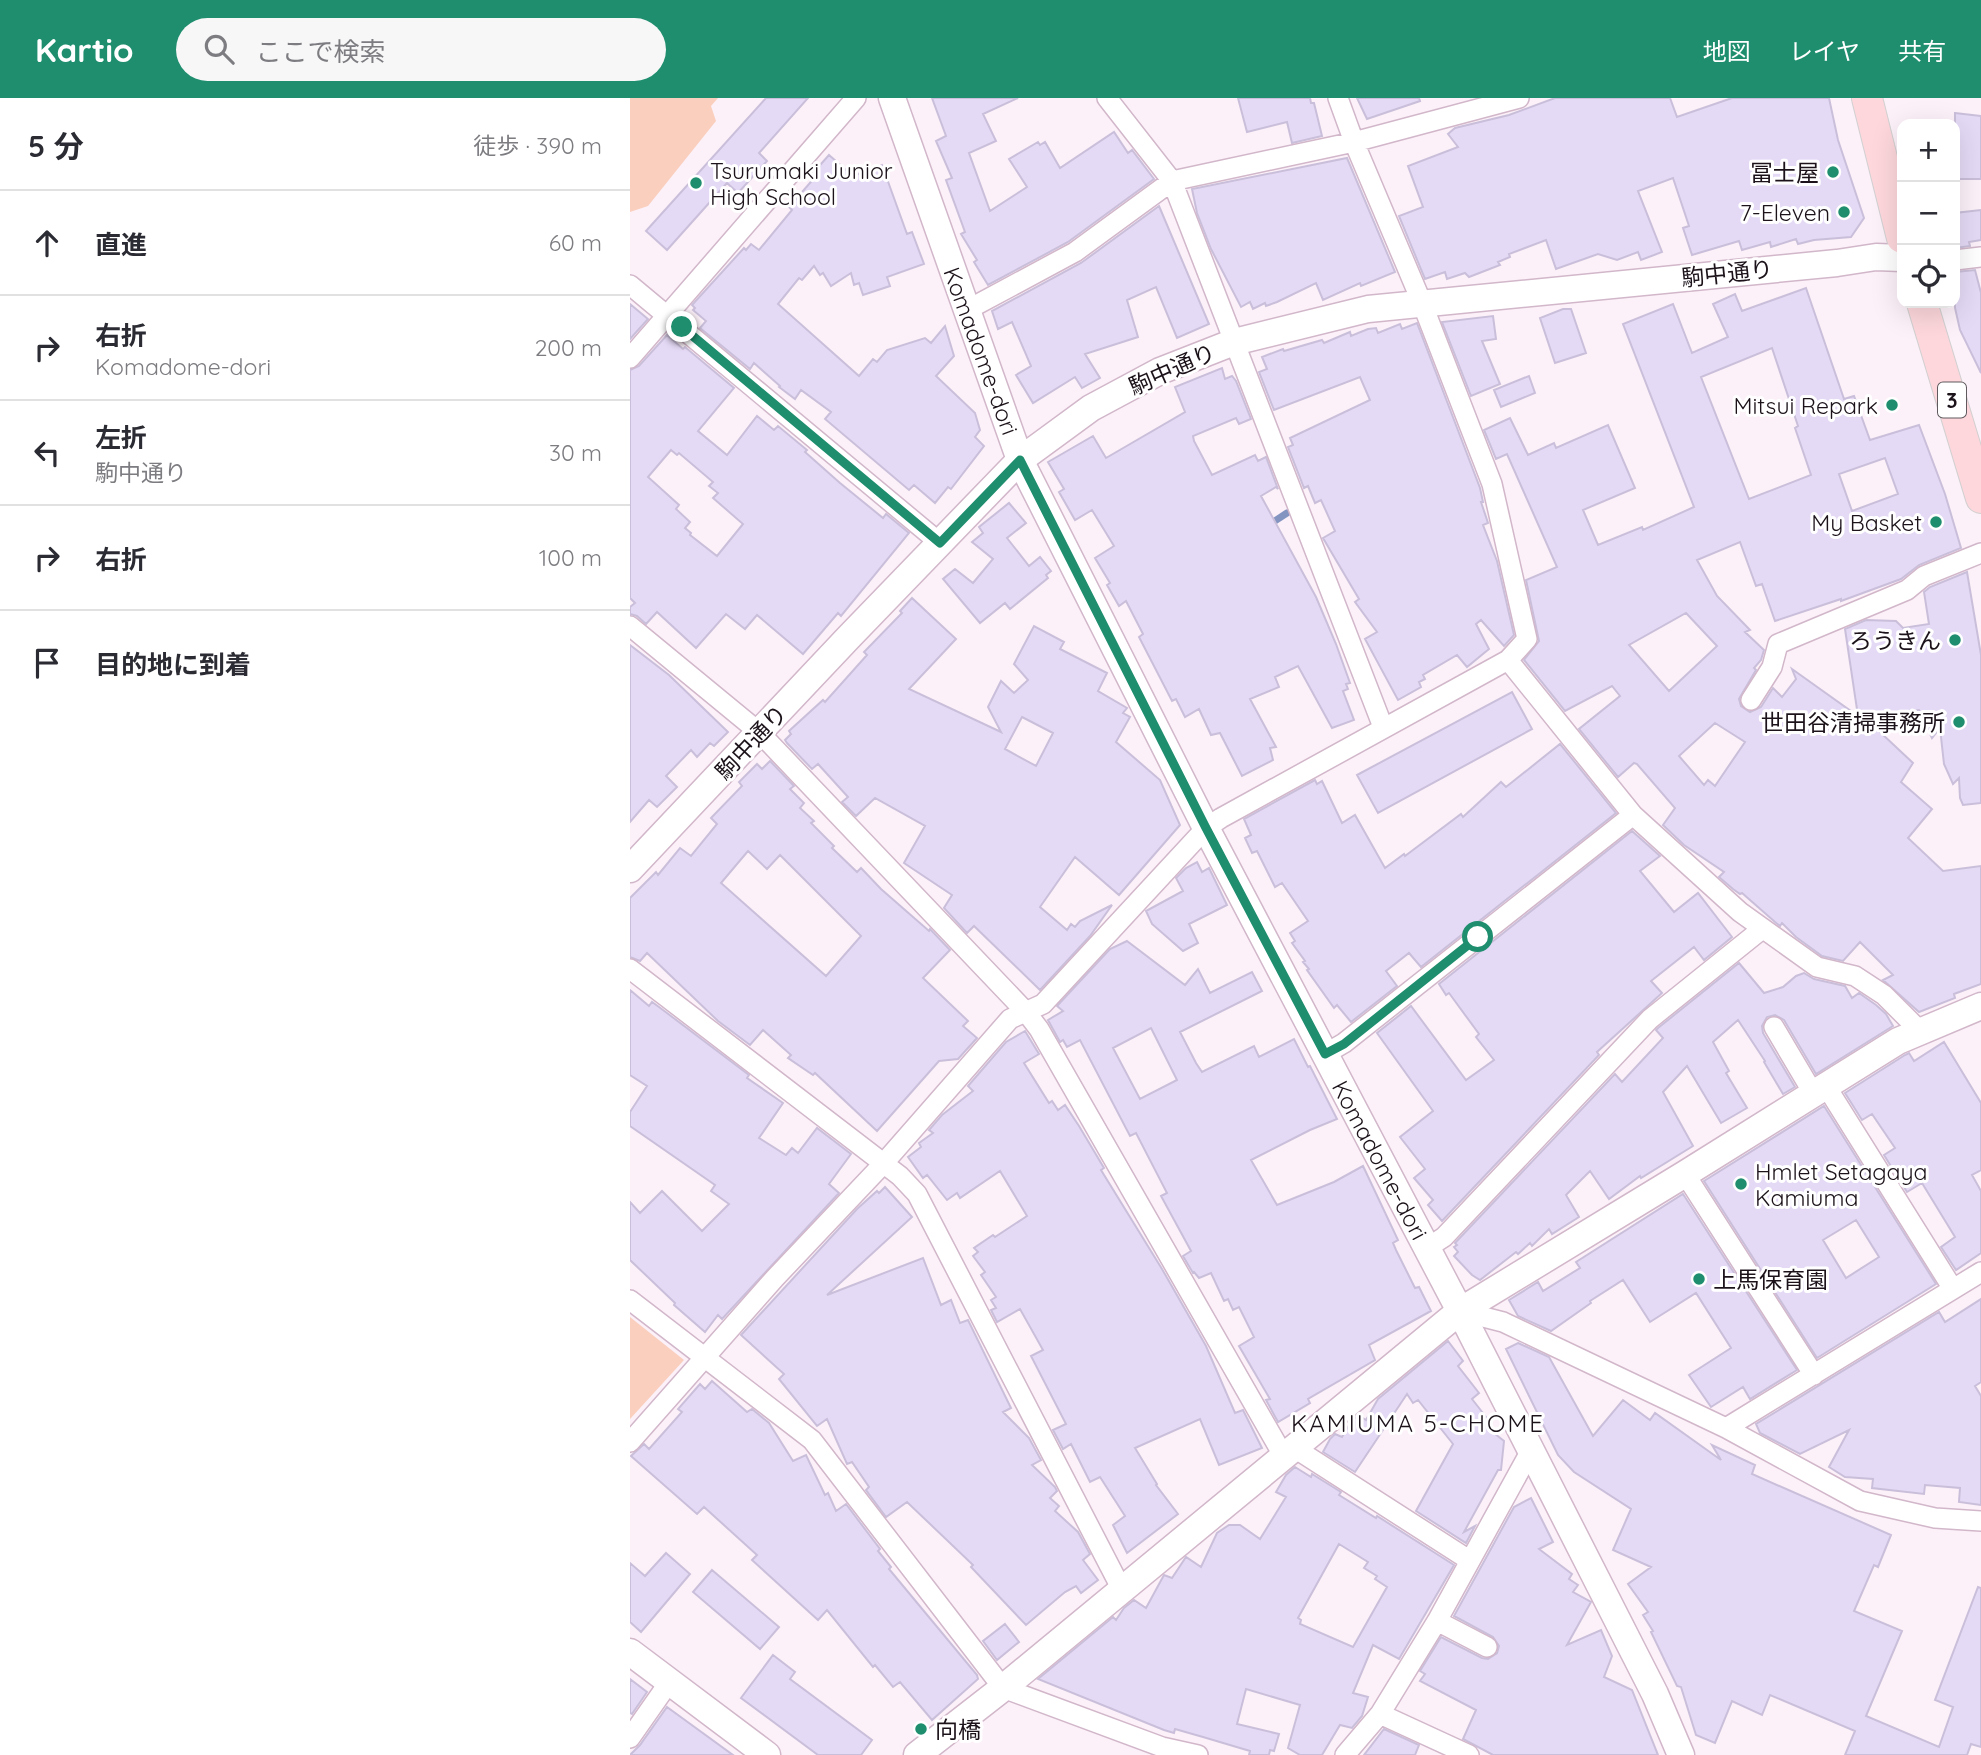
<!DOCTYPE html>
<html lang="ja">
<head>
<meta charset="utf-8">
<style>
  body { margin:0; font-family:Quicksand,"Noto Sans JP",sans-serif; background:#f7f7f7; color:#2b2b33 }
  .controls { position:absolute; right:21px; top:21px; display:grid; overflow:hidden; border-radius:14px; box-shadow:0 7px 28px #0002 }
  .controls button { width:63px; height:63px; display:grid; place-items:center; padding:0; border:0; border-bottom:2px solid #e1e1e2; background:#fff; color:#2b2b33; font:35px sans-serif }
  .stop { position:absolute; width:21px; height:21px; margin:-16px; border:5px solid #1e8e6e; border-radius:50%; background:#fff }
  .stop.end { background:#1e8e6e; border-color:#fff; box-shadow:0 2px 7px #0008 }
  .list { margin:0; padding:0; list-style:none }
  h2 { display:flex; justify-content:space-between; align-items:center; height:91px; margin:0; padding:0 28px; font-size:30px }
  h2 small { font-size:23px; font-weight:400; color:#7c7c81 }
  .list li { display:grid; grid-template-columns:46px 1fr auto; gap:21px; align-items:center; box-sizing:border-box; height:105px; padding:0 28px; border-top:2px solid #e1e1e2 }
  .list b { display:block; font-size:26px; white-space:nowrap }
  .list p { margin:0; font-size:23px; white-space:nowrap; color:#7c7c81 }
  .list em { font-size:23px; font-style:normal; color:#7c7c81 }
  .icon { flex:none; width:38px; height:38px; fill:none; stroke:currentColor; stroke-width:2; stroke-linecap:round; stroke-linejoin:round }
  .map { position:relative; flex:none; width:1351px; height:1657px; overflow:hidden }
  header { display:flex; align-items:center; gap:42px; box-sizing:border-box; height:98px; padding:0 35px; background:#1e8e6e; color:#fff }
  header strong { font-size:33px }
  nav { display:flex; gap:38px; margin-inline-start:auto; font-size:24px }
  .search { width:490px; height:63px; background:#f7f7f7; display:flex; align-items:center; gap:18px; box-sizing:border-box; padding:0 24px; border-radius:38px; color:#7c7c81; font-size:26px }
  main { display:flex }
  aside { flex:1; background:#fff }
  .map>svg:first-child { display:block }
  .green { fill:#facfbe }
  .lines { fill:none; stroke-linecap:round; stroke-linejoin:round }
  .stream { stroke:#8494c1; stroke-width:7 }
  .building { fill:#e5daf6; stroke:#cabfda; stroke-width:2; fill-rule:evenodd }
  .street-casing { stroke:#d2b7ca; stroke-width:22 }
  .secondary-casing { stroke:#d2b7ca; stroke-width:29 }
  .primary-casing { stroke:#d2d0d1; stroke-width:32 }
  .street { stroke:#fff; stroke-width:19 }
  .secondary { stroke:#fff; stroke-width:26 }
  .primary { stroke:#fdd7dc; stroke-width:30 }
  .route { stroke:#1e8e6e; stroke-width:9 }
  .poi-dot { fill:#1e8e6e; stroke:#fff; stroke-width:2.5 }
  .labels { text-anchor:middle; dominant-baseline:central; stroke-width:6; stroke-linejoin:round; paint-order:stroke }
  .shield { fill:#fff; stroke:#605a5f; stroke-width:2 }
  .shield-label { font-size:21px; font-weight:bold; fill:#1c131a }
  .poi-label { font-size:23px; fill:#1c131a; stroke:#fff; text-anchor:end }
  .street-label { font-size:23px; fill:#1c131a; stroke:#fff }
  .neighbourhood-label { font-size:24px; letter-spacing:2px; fill:#1c131a; stroke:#fff }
</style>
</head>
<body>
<header>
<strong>Kartio</strong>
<div class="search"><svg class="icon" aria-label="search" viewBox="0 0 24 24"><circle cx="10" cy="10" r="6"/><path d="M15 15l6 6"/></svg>ここで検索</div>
<nav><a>地図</a><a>レイヤ</a><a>共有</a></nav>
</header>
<main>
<aside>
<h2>5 分<small>徒歩 · 390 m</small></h2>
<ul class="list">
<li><svg class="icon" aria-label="ahead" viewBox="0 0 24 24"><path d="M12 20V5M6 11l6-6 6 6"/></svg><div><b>直進</b></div><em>60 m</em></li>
<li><svg class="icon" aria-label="right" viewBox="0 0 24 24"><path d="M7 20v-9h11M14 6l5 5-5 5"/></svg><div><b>右折</b><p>Komadome-dori</p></div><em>200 m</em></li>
<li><svg class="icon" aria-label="left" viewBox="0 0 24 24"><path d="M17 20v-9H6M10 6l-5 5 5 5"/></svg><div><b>左折</b><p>駒中通り</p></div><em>30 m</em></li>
<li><svg class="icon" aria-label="right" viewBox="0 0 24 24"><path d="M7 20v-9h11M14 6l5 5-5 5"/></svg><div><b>右折</b></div><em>100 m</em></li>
<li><svg class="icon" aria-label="arrive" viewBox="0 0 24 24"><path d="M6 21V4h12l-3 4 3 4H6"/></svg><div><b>目的地に到着</b></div></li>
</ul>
</aside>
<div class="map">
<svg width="1351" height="1657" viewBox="0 0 1351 1657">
  <rect width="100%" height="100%" fill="#fcf1f8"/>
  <path class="green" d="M0,0H88L81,8L86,23L18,108L0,114Z
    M0,1219L54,1262L0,1321Z"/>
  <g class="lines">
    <path class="stream" d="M637,428L657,415"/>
  </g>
  <path class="building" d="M136,0H178L129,55L137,63L108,95L97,85L37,152L16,133Z
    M302,0H388L353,16L366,43L339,55L360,113L397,89L379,61L408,44L410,47L415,44L430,70L484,34L498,55L502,52L524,81L438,144L358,187L344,164L347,162L331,136L335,134L316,82L322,80L306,43L316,38Z
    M608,0H680L681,5H684L692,38L662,45L657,24L617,34Z
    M727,0H789L790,3L737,21Z
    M925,0H1040L1047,19L1102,0H1199L1208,42L1234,120L1221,139L1184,142L1168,146L1166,141L1141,149L1140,144L1112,152L1109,143L1062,157L1053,130L1059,128L1043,80L1008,93L1032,154L1011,162L1008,154L987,162L968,156L926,171L916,142L879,156L880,159L868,164L870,167L839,179L835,175L817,181L815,174L795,181L769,118L793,109L778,68L828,49L818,36L825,30L879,17Z
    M1325,15L1351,18V81H1325Z
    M199,57L223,78L252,67L277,136L282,134L294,166L257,179L260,188L233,197L229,185L224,187L221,175L201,188L193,175L190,177L184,168L172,182L169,180L148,206L229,278L243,261L247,264L257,252L295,240L301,245L315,228L324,258L306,278L345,315L350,332L345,339L354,348L321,391L318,389L305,405L284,387L279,392L195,321L201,314L171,292L165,301L149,289L150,288L124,265L120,271L70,230L76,223L63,212L65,210L62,207L114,150L116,152L121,146L129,152L162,112L159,109L186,78L183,75Z
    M717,60L765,174L731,188L730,185L693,202L686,185L647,204L636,208L635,205L623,211L620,204L611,209L581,151L567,115L562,91Z
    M529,108L579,226L547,240L526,189L497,202L508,239L455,256L470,280L452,290L445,279L403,305L386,277L401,268L382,224L368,231L362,213L451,165Z
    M1351,112V142L1339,144L1340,148L1325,150V115Z
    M1345,172L1351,195V275L1330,232L1325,210V174Z
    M1176,190L1214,301L1224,298L1240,342L1289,327L1315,396L1331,450L1289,467L1271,481L1211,503V501L1145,523L1132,486L1126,488L1110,444L1067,462L1087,498L1120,532L1115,534L1134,552L1131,562L1124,570L1126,572L1109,601L1111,608L1120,614L1131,609L1143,590L1152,599L1166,581L1162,571L1228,618L1215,531L1236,522L1266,523L1273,530L1299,526L1294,494L1300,489L1337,474L1351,557V705L1333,707L1330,700L1329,680L1323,686L1314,666L1310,630L1302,640L1289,612L1235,620L1283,665L1271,684L1302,711L1278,740L1313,773L1351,768V886L1324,896L1325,900L1289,914L1253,882L1263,877L1230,844L1213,863L1192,858L1166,839L1152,825L1150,828L1145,824L1112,795L1110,796L1103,791L1089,779L1094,774L1054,747L1033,727L1045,710L1007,666L1004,665L988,679L949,631L990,598L982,588L935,613L894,562L909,543L896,482L927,469L877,356L866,361L854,332L880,320L898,357L924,345L926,350L978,327L1005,390L953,412L968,447L1012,429L1013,432L1064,409L993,226L1043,206L1062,255L1098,239L1083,206L1105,196L1112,213ZM1142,250L1168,328L1165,330L1181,377L1119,401L1071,279ZM1255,360L1268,396L1222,413L1209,376ZM1056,515L1087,548L1039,593L999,547ZM1085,625L1115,644L1085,688L1078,682L1074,687L1049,658Z
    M0,206L18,221L0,241Z
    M933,211H941L956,255L925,265L910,220Z
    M863,218L866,241L852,243L870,286L841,298L812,224Z
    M787,225L850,390L853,404H851L858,425L853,427L867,463L884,537L874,548L851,522L846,526L859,551L837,569L827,557L793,577L795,581L789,584L791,589L768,602L735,541L747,534L725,504L729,501L693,440L705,433L691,402L685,405L678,388L674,390L658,349L663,347L660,340L740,302L730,279L644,312L629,274L637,271L632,259L653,251L654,253L692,242L694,245L720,234L721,238L738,231L746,230L748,235L770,226L772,231Z
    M37,237L53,251L55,249L104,290L68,333L97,357L127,318L144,332L148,328L177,352L175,354L210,385L253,420L256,416L279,435L211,518L208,515L173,556L127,517L115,531L96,516L66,550L27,514L16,526L7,518L0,516V509L5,505L0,500V272L9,268ZM41,352L47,357L49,355L83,384L79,388L88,395L83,400L113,426L87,458L60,437L61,435L55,430L60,424L46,411L49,407L18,379Z
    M592,270L595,281L602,278L606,283L621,321L609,326L606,320L563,338L564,343L582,377L625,357L628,363L636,359L648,391L646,389L631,398L686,499L706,546L720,585L716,586L718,591L713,593L724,622L702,630L668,568L645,579L649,589L620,601L646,649L640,650L643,662L612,678L590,635L581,637L569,611L555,619L546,601L542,603L509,539L513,536L496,503L489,508L477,487L480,485L465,460L484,448L462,412L445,422L429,394L434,391L418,364L463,338L476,360L555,314L545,289Z
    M899,278L905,295L871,309L864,292Z
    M379,405L396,425L377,440L399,468L410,459L421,473L416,477L418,480L380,511L375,505L350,525L313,481L325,471L343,485L363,461L342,444L353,435L349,429Z
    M282,500L326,541L279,591L371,634L358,609L371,583L384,595L398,582L384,566L404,528L434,544L430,551L477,575L468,593L497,610L493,615L500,619L486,644L530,682L550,727L489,797L445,759L410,809L437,832L441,826L445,829L450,823L482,807L460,838L410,892L344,828L337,835L314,810L322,797L274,765L295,728L245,700L226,718L212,704L218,699L188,666L182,671L157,645L155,642L161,636L159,633L193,602L195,604L237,557L234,554L272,515L270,513ZM392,619L423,635L406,668L375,651Z
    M0,547L39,577L98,634L84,648L80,645L67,659L61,652L36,678L47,689L27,709L19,702L0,724Z
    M882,594L902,631L748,715L727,677Z
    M930,646L986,715L791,869L779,855L756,873L767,888L721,924L707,907L704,910L677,872L679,871L673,864L675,863L662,845L665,843L660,835L678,823L652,785L645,789L627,753L622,755L615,740L621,737L614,721L685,682L687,686L692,683L712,725L725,717L755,770L774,756L775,758L831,716L833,719L871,684L876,689Z
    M140,663L164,688L160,691L174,705L170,710L184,723L181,725L204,748L202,750L227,774L231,770L251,791L299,833L300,831L320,852L293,880L338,923L333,928L347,940L328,961L309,963L247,1033L185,975L183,977L158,960L161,957L133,932L120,947L88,923L17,855L10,863L0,859V800L26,774L28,777L50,750L61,758L87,726L81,720L112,688L109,684L127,666L132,671ZM118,753L137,771L150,757L231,838L196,878L91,785Z
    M1002,733L1030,758L1010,773L1044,814L1068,795L1102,839L1074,862L1064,849L1021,883L1032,895L967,954L969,957L812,1123L798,1107L803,1102L784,1080L795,1071L770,1039L803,1013L747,935L781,908L836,982L864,962L846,939L849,936L819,895L816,897L809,886Z
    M567,764L572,774L579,770L597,807L559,826L568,845L553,853L522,826L516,813L553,793L546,780L556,770Z
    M497,843L555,887L568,871L580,895L622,874L632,893L550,934L566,965L572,974L624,948L629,959L664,941L678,969L680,968L707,1021L680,1032L621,1062L647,1107L704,1084L733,1068L768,1142L763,1145L766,1152L785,1190L789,1189L801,1213L739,1247L745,1262L678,1301L680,1305L648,1324L636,1302L640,1301L609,1248L624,1239L609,1209L603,1212L598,1201L594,1203L581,1175L569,1180L564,1174L563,1175L553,1158L561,1153L531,1098L537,1095L506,1035L500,1038L450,942L437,949L433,942L430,944L418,922L433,913L427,908L480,851ZM521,930L547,982L510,1001L483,950Z
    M1109,865L1134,895L1153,889L1166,878L1174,875L1184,881L1215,888L1222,900L1229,895L1246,907L1256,916L1263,928L1186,976L1154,922L1145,917L1137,919L1132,928L1133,935L1165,989L1153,996L1134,964L1135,963L1108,922L1083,944L1099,973L1096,975L1117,1010L1091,1025L1057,968L1033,994L1063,1048L1011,1080L1010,1078L979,1101L960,1073L936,1097L949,1119L922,1136L919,1131L902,1148L900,1145L888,1156L886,1154L850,1182L842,1177L824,1158L828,1154L824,1149L827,1147L825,1145L985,976L992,984L1033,940L1026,932L1028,930Z
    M0,892L19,908L22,904L29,909L119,977L117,980L153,1005L129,1040L156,1057L162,1050L168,1055L187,1030L221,1056L199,1086L209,1095L92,1221L88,1217L75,1234L44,1207L45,1205L0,1162V1104L10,1115L32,1093L72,1133L99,1106L81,1093L85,1087L0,1028V1014L17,988L0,977Z
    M395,933L409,956L394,965L419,1005L422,1003L428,1012L435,1007L449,1028L474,1070L471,1072L532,1171L576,1248L605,1315L613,1312L632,1350L589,1367L570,1321L505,1350L527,1386L526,1387L548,1416L497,1455L483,1427L495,1418L470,1379L460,1384L441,1346L433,1351L423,1332L436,1326L401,1258L413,1252L390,1211L367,1224L361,1212L366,1210L361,1202L366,1199L351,1177L355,1174L343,1158L348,1154L344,1150L363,1137L365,1139L397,1118L370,1073L330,1100L327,1095L317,1102L297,1077L293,1080L278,1059L291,1049L289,1045L303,1035L299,1032L312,1017L343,993L338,988L376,944Z
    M1314,944L1351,1005V1072L1342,1077L1351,1093V1155L1326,1172L1311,1149L1325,1139L1292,1085L1277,1094L1254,1057L1265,1050L1242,1016L1232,1022L1215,995L1275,957L1279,955L1284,963Z
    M1194,1008L1306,1186L1187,1260L1074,1083ZM1226,1122L1249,1159L1216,1180L1193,1142Z
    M255,1089L282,1119L197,1197L293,1160L311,1207L321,1202L330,1225L338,1222L381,1310L373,1314L399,1340L411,1362L402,1367L425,1389L427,1393L420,1400L429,1408L425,1413L448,1434L460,1456L453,1462L468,1482L451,1495L446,1488L435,1494L396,1527L341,1469L343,1467L277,1404L256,1419L236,1392L239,1389L222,1364L217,1366L197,1321L187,1328L149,1281L154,1276L111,1237L227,1111L247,1093L249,1095Z
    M1053,1096L1167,1272L1120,1301L1113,1289L1081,1309L1059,1277L1101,1250L1066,1195L1020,1224L993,1182L960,1203L961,1205L921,1233L888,1218L879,1202L908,1184L913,1193L950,1170L946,1164Z
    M1351,1201V1284L1345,1288L1351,1298V1407L1329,1404L1330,1390L1295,1387L1294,1396L1242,1390L1243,1381L1215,1379L1199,1369L1219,1332L1170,1356L1130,1335L1126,1326L1309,1214L1315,1224Z
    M818,1243L833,1263L828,1268L849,1295L842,1301L860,1324L855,1328L874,1343L871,1372H868L834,1434L845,1428L836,1445L786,1413L823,1346L788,1302L783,1305L777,1296L725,1374L693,1354L700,1341L705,1336L712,1339L721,1324L728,1317L736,1322L748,1301Z
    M888,1245L919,1259L963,1338L993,1302L1020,1322L1025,1315L1091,1362L1082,1347L1125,1367L1122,1376L1261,1437L1248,1469L1244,1467L1224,1513L1272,1533L1236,1618L1309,1649L1323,1609L1305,1602L1348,1489L1351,1490V1649L1341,1646L1337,1657H1215L1225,1633L1140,1597L1132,1617L1102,1603L1085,1645L1066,1637L1051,1589L1047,1588L1021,1534L1023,1533L1013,1517L1018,1514L998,1486L1021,1469L983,1452L1001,1411L944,1374L928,1357L876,1251Z
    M82,1283L117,1314L122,1311L139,1325L163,1363L176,1357L195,1397L198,1395L206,1413L216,1406L250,1451L248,1453L261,1469L259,1471L347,1577L348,1581L302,1622L270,1584L263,1589L245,1567L243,1569L197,1512L188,1522L122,1462L127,1457L74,1409L67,1416L1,1358L14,1346L19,1351L52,1314L48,1311L70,1286L75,1291Z
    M665,1369L681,1379L682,1376L711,1394L709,1397L746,1420L747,1418L824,1467L769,1561L743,1547L723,1595L738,1599L732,1618L722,1630L710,1627L692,1657H670L658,1650L670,1607L616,1591L607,1626L649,1636L644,1653L640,1652L639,1657H619L620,1653L573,1639L545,1631L544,1635L534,1632L408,1581L483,1519L486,1522L494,1510L504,1502L516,1510L534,1477L542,1480L556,1459L571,1469L587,1435L599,1427H610L630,1441L656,1399L646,1394L656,1377ZM709,1446L738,1464L734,1470L747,1478L745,1481L757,1489L723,1549L670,1526L671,1522L668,1520Z
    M901,1400L923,1444L909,1451L942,1476L939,1481L948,1487L943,1494L961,1504L937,1547L971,1532L982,1558L974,1579L1002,1592L1028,1657H863L833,1641L846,1612L790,1583L795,1576L790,1573L811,1539L852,1560L858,1561L867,1555L869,1548L863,1539L824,1518L884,1409Z
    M36,1455L60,1476L11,1534L0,1524V1465L15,1478Z
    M82,1472L149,1529L130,1551L63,1494Z
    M375,1526L389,1544L367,1562L353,1543Z
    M143,1557L165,1574L160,1581L242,1642L231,1657H188L111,1600Z
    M0,1581L17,1594L2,1616L0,1615Z
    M37,1609L103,1657H0L10,1647Z
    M754,1631L789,1647L785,1657H734Z"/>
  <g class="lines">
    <defs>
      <path id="street" d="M477,0L542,83L753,629
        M1325,162L1351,159
        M0,187L310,445
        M337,212L445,154L542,83L724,44L889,0
        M0,260L226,0
        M0,528L130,635L396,914L409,931L653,1357
        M878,562L1003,717L1110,814L1187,869L1225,878L1254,897L1290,933
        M1121,602L1142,569L1148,546L1277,492L1294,478L1351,455
        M0,871L270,1078L287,1096L491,1490
        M1144,929L1183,995
        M695,956L714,945L1003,717
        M1196,988L1323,1191
        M1055,1076L1184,1277
        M797,1150L814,1139L1020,921L1132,831
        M0,1202L182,1342L373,1590L532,1649L568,1657
        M830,1213L873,1224L1096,1330L1230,1403L1305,1420L1351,1423
        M1096,1330L1351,1174
        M0,1344L145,1180L253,1066L380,921L413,906L576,730L591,720L878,562L897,541L862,386L792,205L724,44L708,0
        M663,1349L839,1462
        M807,1523L857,1549
        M750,1616L839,1657
        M0,1640L40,1583
        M715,1657L750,1616L807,1523L900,1354"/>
      <path id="secondary" d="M262,0L390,362L576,730L830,1213L1025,1596L1051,1657
        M0,771L218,540L390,362L461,310L530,273L604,244L738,211L1207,165L1246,159L1272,160
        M0,1554L137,1657
        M287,1657L373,1590L830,1213L1055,1076L1268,943L1351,908"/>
      <path id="primary" d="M1237,0L1272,140
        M1292,205L1351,400"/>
    </defs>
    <use href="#street" class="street-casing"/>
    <use href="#secondary" class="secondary-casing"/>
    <use href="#primary" class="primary-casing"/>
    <use href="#street" class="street"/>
    <use href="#secondary" class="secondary"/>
    <use href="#primary" class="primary"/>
  </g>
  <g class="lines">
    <path class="route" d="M52,229L310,445L390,362L576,730L695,956L714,946L848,839"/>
  </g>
  <g class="poi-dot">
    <circle cx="1203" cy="74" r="7"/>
    <circle cx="66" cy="85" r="7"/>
    <circle cx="1214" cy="114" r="7"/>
    <circle cx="1262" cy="307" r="7"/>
    <circle cx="1306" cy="424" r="7"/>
    <circle cx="1325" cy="542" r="7"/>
    <circle cx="1329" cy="624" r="7"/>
    <circle cx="1111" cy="1086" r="7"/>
    <circle cx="1069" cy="1181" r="7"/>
    <circle cx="291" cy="1631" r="7"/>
  </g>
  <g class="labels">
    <rect class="shield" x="1308" y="284.5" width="28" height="35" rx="5"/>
    <g class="shield-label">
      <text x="1322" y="302">3</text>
    </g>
    <g class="poi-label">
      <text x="80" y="72" text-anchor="start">Tsurumaki Junior<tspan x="80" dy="26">High School</tspan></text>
      <text x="1189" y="74">冨士屋</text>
      <text x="1200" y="114">7-Eleven</text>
      <text x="1248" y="307">Mitsui Repark</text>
      <text x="1292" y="424">My Basket</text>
      <text x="1311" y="542">ろうきん</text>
      <text x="1315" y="624">世田谷清掃事務所</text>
      <text x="1125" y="1073" text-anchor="start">Hmlet Setagaya<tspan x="1125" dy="26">Kamiuma</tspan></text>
      <text x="1083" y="1181" text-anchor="start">上馬保育園</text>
      <text x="305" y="1631" text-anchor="start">向橋</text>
    </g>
    <g class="street-label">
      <text transform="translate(1097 175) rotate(-6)">駒中通り</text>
      <text transform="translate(351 253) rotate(70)">Komadome-dori</text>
      <text transform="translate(542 271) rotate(-24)">駒中通り</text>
      <text transform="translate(121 644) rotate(-47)">駒中通り</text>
      <text transform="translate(750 1062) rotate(62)">Komadome-dori</text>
    </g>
    <g class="neighbourhood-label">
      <text x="788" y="1325">KAMIUMA 5-CHOME</text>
    </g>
  </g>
</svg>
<div class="controls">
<button>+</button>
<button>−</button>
<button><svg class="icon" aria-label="locate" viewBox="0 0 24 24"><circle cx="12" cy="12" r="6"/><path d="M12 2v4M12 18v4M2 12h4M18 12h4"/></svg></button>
</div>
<div class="stop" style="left:848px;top:839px"></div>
<div class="stop end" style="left:52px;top:229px"></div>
</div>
</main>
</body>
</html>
